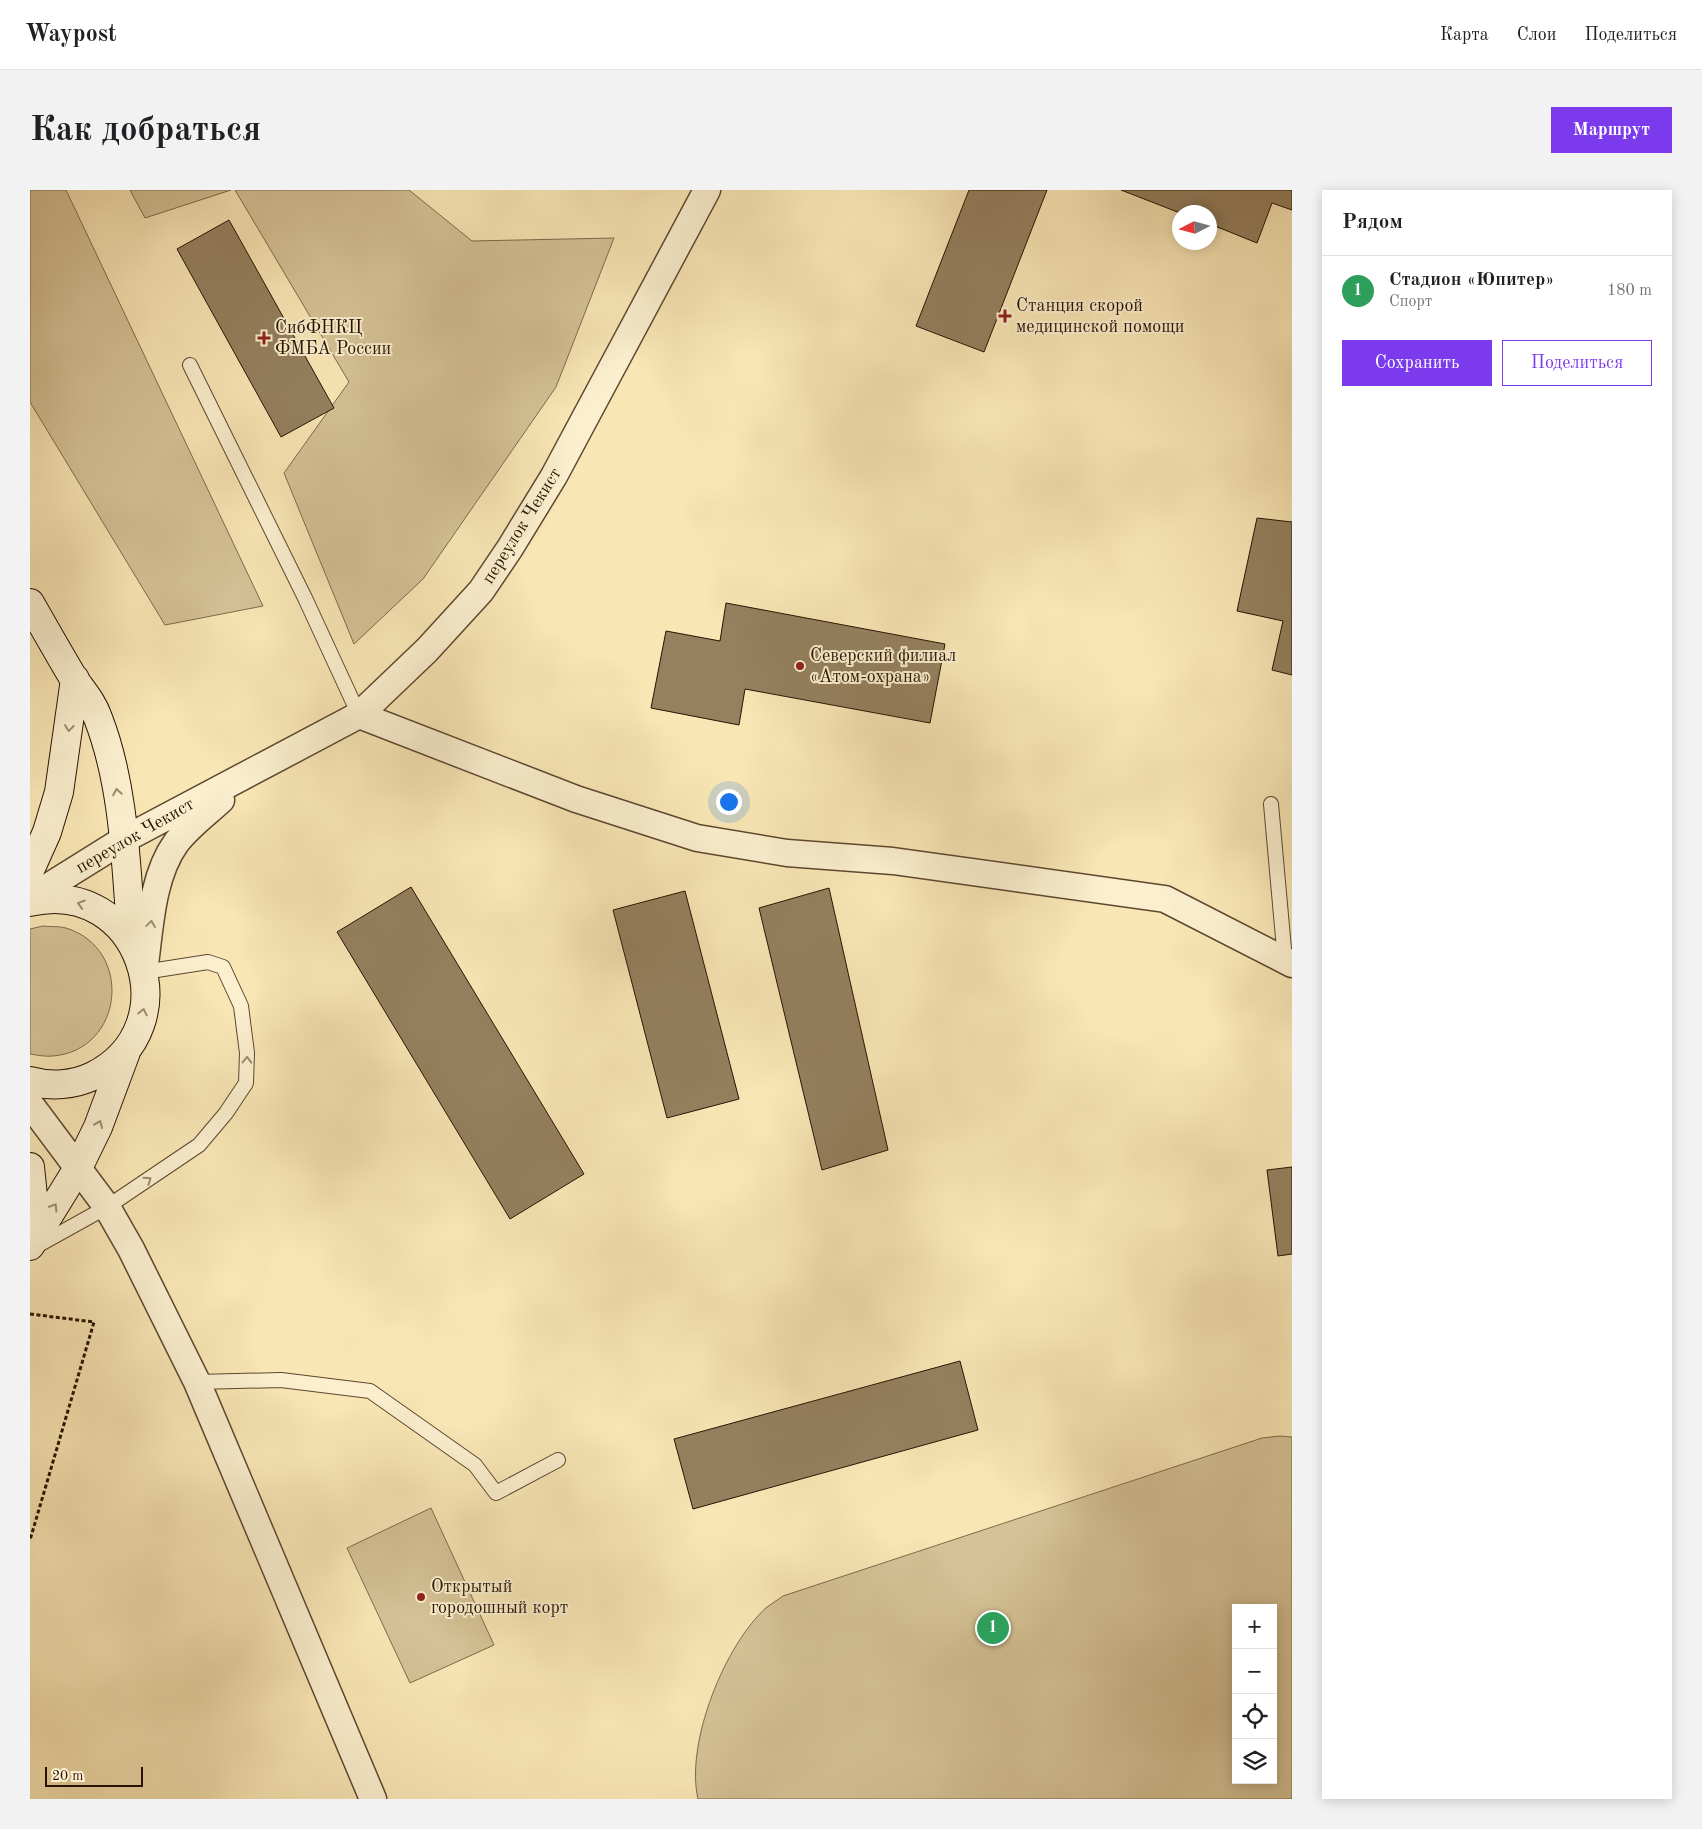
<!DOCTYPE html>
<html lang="ru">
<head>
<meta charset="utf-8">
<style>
  body { margin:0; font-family:"Old Standard TT",serif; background:#f2f2f2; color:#202124 }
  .controls { position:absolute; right:15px; bottom:15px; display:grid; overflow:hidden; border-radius:0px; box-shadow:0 2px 12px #0003 }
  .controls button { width:45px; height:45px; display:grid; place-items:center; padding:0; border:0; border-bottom:1px solid #e0e0e0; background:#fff; color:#202124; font:25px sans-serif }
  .compass { position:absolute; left:1142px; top:15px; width:45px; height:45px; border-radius:50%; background:#fff; box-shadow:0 2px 12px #0003; rotate:264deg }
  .scale { position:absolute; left:15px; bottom:12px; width:98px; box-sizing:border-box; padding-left:5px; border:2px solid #281201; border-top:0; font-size:14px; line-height:18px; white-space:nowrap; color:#281201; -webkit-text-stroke:4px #fbefcf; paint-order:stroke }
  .you { position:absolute; left:698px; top:611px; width:18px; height:18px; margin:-12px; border:4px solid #fff; border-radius:50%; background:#1a73e8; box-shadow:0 0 0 8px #1a73e833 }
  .badge { display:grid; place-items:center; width:32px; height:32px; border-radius:50%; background:#7c3aed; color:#fff; font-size:16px; font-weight:700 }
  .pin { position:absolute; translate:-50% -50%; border:2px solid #fff; box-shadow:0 1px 5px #0006 }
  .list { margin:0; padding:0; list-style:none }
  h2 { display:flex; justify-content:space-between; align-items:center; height:65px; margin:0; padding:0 20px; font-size:21px }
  h2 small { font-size:16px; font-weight:400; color:#757577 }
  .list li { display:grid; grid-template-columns:32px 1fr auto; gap:15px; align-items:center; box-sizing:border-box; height:70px; padding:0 20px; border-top:1px solid #e0e0e0 }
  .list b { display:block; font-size:19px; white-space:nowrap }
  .list p { margin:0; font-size:16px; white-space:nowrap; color:#757577 }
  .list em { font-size:16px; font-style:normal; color:#757577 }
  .actions { display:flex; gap:10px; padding:15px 20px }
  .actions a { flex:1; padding:11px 0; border:1px solid #7c3aed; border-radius:0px; text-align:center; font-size:18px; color:#7c3aed }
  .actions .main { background:#7c3aed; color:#fff }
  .icon { flex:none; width:28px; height:28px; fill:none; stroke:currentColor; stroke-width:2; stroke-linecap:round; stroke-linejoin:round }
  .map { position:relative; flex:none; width:1262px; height:1609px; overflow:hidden; border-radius:0px }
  header { display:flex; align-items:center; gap:30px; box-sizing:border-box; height:70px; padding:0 25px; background:#fff; border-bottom:1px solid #e0e0e0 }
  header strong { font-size:24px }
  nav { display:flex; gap:28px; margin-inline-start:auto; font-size:18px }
  .intro { display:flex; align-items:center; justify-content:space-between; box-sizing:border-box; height:120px; padding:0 30px }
  h1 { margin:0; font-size:35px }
  .button { padding:12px 22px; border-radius:0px; background:#7c3aed; color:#fff; font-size:18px; font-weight:700 }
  main { display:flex; gap:30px; padding:0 30px }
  aside { flex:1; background:#fff; border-radius:0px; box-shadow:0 2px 12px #0003 }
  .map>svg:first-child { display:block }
  .green { fill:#d5c296; stroke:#7e6a4c; fill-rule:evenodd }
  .building { fill:#95805f; stroke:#281201 }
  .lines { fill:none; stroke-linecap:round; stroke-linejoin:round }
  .lane-casing { stroke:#5c472e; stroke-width:16 }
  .street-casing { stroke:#5c472e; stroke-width:29 }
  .secondary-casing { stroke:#281201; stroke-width:30 }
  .path { stroke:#281201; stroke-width:3; stroke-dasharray:4 2.5; stroke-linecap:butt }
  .lane { stroke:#fbefcf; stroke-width:14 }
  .street { stroke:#fbefcf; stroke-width:26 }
  .secondary { stroke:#fbefcf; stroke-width:28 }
  .oneway { stroke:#9c8c72 }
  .poi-dot { fill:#8f2418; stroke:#fbefcf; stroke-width:2 }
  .labels { text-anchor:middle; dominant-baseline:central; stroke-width:4; stroke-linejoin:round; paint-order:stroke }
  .poi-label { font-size:18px; fill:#281201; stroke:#fbefcf; text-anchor:start }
  .street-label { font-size:18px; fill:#281201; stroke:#fbefcf }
</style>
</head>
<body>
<header>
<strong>Waypost</strong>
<nav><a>Карта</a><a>Слои</a><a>Поделиться</a></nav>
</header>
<div class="intro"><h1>Как добраться</h1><a class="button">Маршрут</a></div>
<main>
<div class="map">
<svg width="1262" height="1609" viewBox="0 0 1262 1609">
  <rect width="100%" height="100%" fill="#f9e6b5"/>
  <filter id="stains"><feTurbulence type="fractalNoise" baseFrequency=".004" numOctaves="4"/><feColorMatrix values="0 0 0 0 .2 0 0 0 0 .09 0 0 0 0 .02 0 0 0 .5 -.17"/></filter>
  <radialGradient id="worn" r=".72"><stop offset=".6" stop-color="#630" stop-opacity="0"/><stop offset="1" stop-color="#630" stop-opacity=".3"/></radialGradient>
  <path class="green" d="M0,0H36L233,416L135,435L0,212Z
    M100,0H201L115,28Z
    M205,0H379L442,51L584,48L526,197L393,389L324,454L254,283L319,192Z
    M13,736C20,737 29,736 36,738C104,759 94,860 23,866C16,867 7,865 0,864V739Z
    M1250,1246L1262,1247V1609H668C655,1553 695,1454 737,1417C742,1413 748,1410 753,1406L1232,1248ZM1206,1418H1243V1590H1206Z
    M401,1318L464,1455L380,1493L317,1358Z"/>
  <path class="building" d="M939,0H1017L954,162L886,136Z
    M1091,0H1262V20L1242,13L1227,53L1180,34V22L1150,23Z
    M199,30L304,218L251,247L147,59Z
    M1227,328L1262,332V485L1242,480L1253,431L1207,421Z
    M696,413L915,454L900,533L715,499L709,535L621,518L636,441L690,451Z
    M381,697L554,984L480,1029L307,742Z
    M799,698L858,960L792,980L729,718Z
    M655,701L709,909L637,928L583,720Z
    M1262,977V1064L1248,1066L1237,980Z
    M930,1171L948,1240L663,1319L644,1249Z"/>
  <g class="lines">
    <defs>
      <path id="lane" d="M160,175L275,408L329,525
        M1241,614L1255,770
        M5,1057L77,1017L169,955L196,923L216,893L217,863L211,816L193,777L178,772L114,782
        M167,1192L251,1190L340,1201L445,1275L466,1303L528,1270"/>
      <path id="street" d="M329,525L546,609L667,648L757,663L863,671L1135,709L1262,774
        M0,708L93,650L329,525L397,460L451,401L480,358L524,286L677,0
        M114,782C120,740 121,688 146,653C159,636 176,624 191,610
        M0,914L77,1017L101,1059L167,1192L343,1609"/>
      <path id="secondary" d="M0,413C15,439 29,464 44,489C53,502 63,513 68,528C95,597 96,679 102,753
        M0,680L17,642L29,602L45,489
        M0,712C109,686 162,837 63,886C44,895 21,897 0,891
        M0,977L3,1006L0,1031
        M0,1056L48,978L68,937L96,862"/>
    </defs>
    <use href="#lane" class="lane-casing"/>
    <use href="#street" class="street-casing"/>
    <use href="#secondary" class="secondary-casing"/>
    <path class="path" d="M0,1124L64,1132L0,1350"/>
    <use href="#lane" class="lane"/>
    <use href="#street" class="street"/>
    <use href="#secondary" class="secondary"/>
  </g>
  <defs><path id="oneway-chevron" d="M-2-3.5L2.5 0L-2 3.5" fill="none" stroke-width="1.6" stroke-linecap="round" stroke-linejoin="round" transform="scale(1.25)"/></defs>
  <g class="oneway">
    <use href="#oneway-chevron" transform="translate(39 538) rotate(97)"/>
    <use href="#oneway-chevron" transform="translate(87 602) rotate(-99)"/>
    <use href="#oneway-chevron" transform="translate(51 714) rotate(-163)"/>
    <use href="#oneway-chevron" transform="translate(121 734) rotate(-82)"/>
    <use href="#oneway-chevron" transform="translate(113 822) rotate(-78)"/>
    <use href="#oneway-chevron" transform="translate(217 870) rotate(-89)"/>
    <use href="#oneway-chevron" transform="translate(69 934) rotate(-68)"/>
    <use href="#oneway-chevron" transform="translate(118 990) rotate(-34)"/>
    <use href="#oneway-chevron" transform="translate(24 1017) rotate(-58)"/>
  </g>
  <g class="poi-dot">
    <path d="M972.5 118.5h5v5h5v5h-5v5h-5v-5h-5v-5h5z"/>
    <path d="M231.5 140.5h5v5h5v5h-5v5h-5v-5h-5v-5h5z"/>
    <circle cx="770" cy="476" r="5"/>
    <circle cx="391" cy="1407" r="5"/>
  </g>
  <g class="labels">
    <g class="poi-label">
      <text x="986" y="116">Станция скорой<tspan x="986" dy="21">медицинской помощи</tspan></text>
      <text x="245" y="138">СибФНКЦ<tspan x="245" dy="21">ФМБА России</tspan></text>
      <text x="780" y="466">Северский филиал<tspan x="780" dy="21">«Атом-охрана»</tspan></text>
      <text x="401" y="1397">Открытый<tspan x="401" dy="21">городошный корт</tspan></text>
    </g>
    <g class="street-label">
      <text transform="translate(492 336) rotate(-58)">переулок Чекист</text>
      <text transform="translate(105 646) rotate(-30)">переулок Чекист</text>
    </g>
  </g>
  <rect width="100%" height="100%" filter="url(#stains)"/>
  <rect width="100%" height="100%" fill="url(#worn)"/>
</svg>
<div class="controls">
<button>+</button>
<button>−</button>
<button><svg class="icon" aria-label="locate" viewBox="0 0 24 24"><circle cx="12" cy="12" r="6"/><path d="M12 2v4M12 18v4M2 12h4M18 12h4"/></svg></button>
<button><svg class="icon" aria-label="layers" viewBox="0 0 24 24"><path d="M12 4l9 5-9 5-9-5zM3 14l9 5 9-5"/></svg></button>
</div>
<svg class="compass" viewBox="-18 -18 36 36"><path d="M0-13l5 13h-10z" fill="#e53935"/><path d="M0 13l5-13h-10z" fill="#757577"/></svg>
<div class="scale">20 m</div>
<div class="you"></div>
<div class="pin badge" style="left:963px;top:1438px;background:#2e9e5b">1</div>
</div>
<aside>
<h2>Рядом<small></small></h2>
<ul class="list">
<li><span class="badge" style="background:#2e9e5b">1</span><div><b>Стадион «Юпитер»</b><p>Спорт</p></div><em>180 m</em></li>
</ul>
<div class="actions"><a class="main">Сохранить</a><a>Поделиться</a></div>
</aside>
</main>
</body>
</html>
